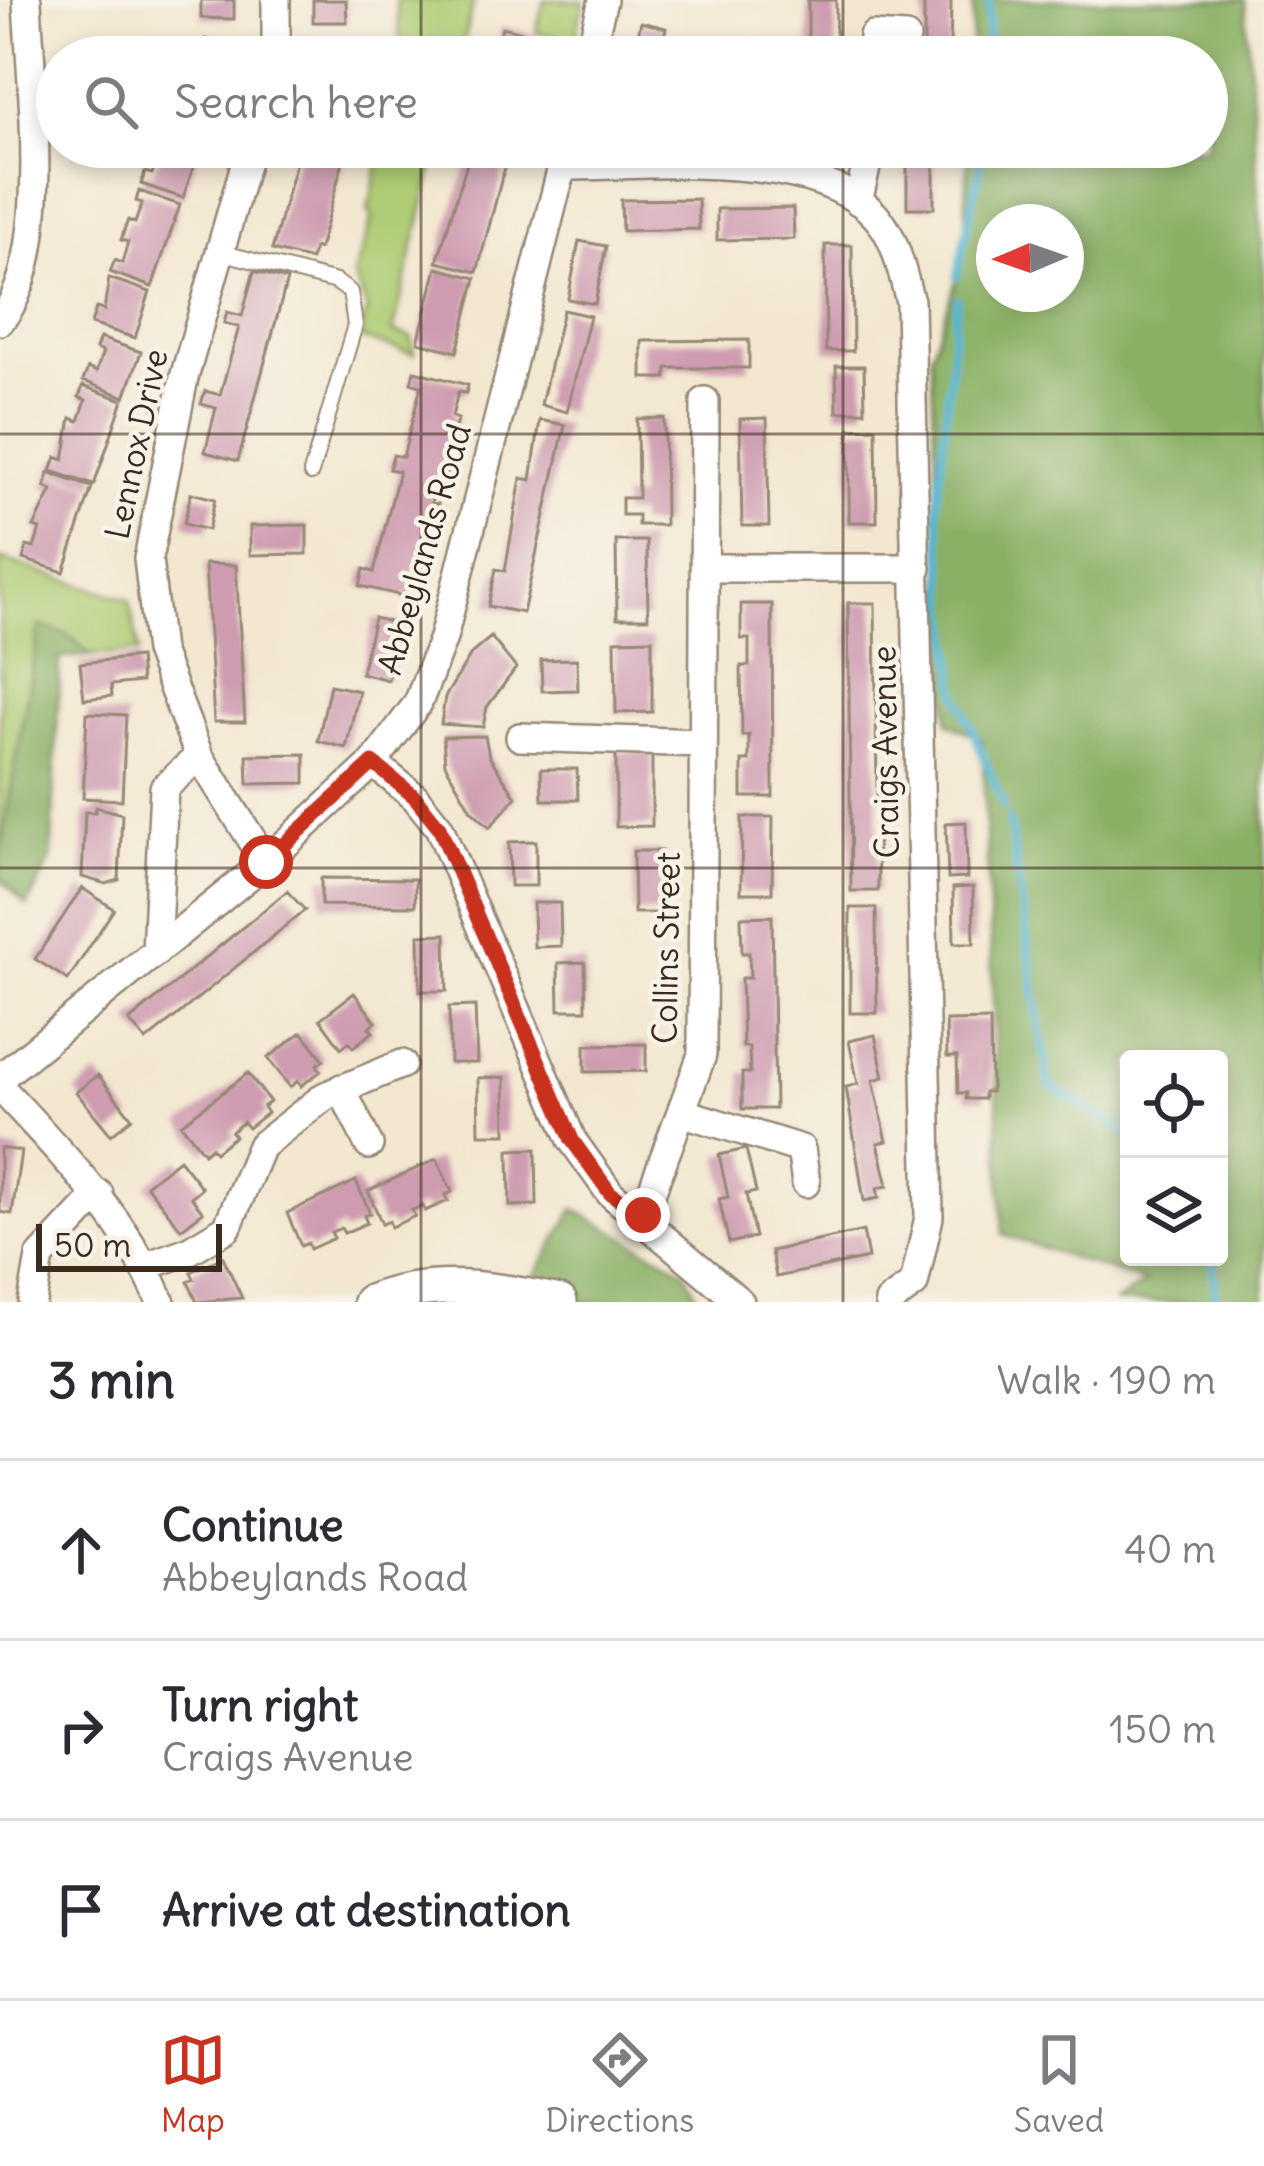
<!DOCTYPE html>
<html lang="en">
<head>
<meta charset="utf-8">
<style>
  body { margin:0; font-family:Delius,sans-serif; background:#f2f2f3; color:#2b2b33 }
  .controls { position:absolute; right:36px; bottom:36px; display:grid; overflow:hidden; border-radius:12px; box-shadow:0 6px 18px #0003 }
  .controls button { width:108px; height:108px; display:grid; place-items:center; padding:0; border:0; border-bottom:3px solid #e1e1e2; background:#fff; color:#2b2b33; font:60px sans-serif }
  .compass { position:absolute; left:976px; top:204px; width:108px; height:108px; border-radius:50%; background:#fff; box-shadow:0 6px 18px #0003; rotate:268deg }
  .scale { position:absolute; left:36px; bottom:30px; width:186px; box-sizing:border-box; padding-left:12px; border:6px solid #3b2a1e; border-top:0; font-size:33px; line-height:42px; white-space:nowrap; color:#3b2a1e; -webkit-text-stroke:9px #f7f3e8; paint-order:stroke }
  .stop { position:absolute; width:36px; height:36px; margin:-27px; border:9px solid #c8321e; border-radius:50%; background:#fff }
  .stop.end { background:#c8321e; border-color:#fff; box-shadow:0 3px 12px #0008 }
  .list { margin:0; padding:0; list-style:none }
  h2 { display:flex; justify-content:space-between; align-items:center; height:156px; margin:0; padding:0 48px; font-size:51px }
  h2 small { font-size:39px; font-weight:400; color:#7c7c81 }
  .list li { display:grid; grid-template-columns:78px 1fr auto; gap:36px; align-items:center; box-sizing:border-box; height:180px; padding:0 48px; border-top:3px solid #e1e1e2 }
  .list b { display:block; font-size:45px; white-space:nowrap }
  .list p { margin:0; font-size:39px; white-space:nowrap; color:#7c7c81 }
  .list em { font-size:39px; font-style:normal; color:#7c7c81 }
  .icon { flex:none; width:66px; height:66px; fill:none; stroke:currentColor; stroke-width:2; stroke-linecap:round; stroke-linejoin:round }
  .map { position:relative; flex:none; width:1264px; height:1302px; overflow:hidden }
  .search { position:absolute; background:#fff; box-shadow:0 6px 18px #0003; left:36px; right:36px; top:36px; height:132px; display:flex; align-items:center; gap:30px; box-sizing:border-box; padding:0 42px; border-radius:66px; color:#7c7c81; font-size:45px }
  .sheet { height:696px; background:#fff }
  nav { display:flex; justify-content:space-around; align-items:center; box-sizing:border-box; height:168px; border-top:3px solid #e1e1e2; background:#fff; font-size:33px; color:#7c7c81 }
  nav a { display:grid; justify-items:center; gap:6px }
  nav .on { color:#c8321e }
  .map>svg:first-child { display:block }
  .green { fill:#adcc73; stroke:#747b48; stroke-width:3 }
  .forest { fill:#8ab065; stroke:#626d42; stroke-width:3; fill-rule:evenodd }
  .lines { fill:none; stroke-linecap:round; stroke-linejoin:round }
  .stream { stroke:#54b5d2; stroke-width:8 }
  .building { fill:#ce9bb0 }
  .service-casing { stroke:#978877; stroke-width:18 }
  .minor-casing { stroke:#978877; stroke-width:32 }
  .tertiary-casing { stroke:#978877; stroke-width:38 }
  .service { stroke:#fff; stroke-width:14 }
  .minor { stroke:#fff; stroke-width:27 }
  .tertiary { stroke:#fff; stroke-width:33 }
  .route { stroke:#c8321e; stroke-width:15 }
  .grid { fill:none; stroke:#3b2a1e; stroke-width:3; stroke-opacity:0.55 }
  .labels { text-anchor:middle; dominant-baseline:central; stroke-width:9; stroke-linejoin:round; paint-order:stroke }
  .street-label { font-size:33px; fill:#3b2a1e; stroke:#f7f3e8 }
</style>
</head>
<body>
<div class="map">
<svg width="1264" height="1302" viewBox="0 0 1264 1302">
  <rect width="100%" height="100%" fill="#f7f3e8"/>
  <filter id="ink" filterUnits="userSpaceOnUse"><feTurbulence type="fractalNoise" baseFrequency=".00833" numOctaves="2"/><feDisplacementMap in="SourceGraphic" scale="24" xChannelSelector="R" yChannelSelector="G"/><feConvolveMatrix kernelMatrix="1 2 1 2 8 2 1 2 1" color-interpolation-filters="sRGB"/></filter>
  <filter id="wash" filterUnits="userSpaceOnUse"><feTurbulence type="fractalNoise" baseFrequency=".004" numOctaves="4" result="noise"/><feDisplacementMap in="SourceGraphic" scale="48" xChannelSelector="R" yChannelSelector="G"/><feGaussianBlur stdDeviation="2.7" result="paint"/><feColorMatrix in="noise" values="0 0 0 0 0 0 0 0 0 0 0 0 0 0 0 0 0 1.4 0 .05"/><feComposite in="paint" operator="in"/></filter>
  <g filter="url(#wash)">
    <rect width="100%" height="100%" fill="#f3e7d0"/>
    <path class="green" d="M396,0H474L460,57H402Z
      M544,0L584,1L574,42L536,32Z
      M382,147H438L393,332L411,337L414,354L360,338L367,309L354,276L373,215L368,212Z
      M0,559L129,600L139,652L60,658L51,859L27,906L0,878Z"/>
    <path class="forest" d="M973,0H1245L1264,276V1302H1115L1145,1282L1003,1235L982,739L948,723L931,354L964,257L968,147H1207V57H971ZM994,222H1066V294H994ZM1129,1059H1219V1257H1129Z
      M39,626L67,634L91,655L60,658L51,859L27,906L0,878V854Z
      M574,1209L684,1270L700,1302H520Z"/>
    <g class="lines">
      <path class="stream" d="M987,57L989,0
        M957,276L984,147
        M957,299L937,505L957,693L1004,806
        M1009,819L1049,1085L1129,1134
        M1213,1257L1215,1302"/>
    </g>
    <g id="blocks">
      <path class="building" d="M201,0H234V19L201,18Z
        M313,0H346L347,22H313Z
        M808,0H836L835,57H808Z
        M924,0H951L950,57H924Z
        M641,22L666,28L659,57H633Z
        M502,27L538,36L532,57H495Z
        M205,39L232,44L230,57H201Z
        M155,147H200L183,198L141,184L145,172L152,174L160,154Z
        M300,147H347L319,249L314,248L311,260L272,250Z
        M472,147H510L477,272L437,262Z
        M907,147H934V208H907Z
        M139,191L180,205L152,287L110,272L115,260L122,263L128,242L121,240L128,220L135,223L142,203L136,201Z
        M698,199L699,229L622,231L621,200Z
        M793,208L794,239L717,240V209Z
        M579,241L606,246L595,304L568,299Z
        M825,245H852L853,351H826Z
        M437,268L476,278L457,352L418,342Z
        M254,271L287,280L238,461L205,452L216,408L201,404L205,391L220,395L239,327L224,323L227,312L242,316Z
        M109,278L150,292L135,338L91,324L96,308L104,310Z
        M563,310L590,316L567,412L541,405Z
        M100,338L141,352L125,397L83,381L88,368L96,372L103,352L96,349Z
        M749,340V368H667L666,378H642V341Z
        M836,366H864L865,411L837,412Z
        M414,371L468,385L466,393L458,392L452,417L458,419L443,459L449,460L445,478L438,476L431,503L438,504L423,543L430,545L425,565L419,564L416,599L360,586L364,569L374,572L399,471L389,469L393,455L403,457L421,386L411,383Z
        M83,386L123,400L94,485L51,471L56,457L64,460L71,418L79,421L86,400L79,397Z
        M664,418L665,525H638V515H622V498H638L637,419Z
        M767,418L769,526H742L740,419Z
        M540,420L565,425L523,613L488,606L496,569L505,571L521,478L531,480Z
        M876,428L877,522H849V429Z
        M49,473L92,487L64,572L23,559L27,546L34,548L40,529L34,527L52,490L45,487Z
        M191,493L215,499L208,530L184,524Z
        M307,525V554L250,555V526Z
        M616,541H647L648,618H617Z
        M205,564L236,565L245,722H214Z
        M848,603H875L878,891H851Z
        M741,604H772L773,797H742V761H749V735L742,736L741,666H749V639H741Z
        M374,618L402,625L388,680L361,673Z
        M491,637L516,668L487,707L483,727L441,724L445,697L472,653Z
        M652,639V712L616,713L615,640Z
        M139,657L141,682L111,685L112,696L84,699L80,663Z
        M577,659L578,690L542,691L541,660Z
        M330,685L359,691L346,748L318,741Z
        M87,713L126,715L122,800L83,798Z
        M485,736L489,756L516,797L490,827L471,810L445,764L443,737Z
        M616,752H652V826L616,827Z
        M305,754V783L248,784L247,755Z
        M541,769H577L578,800H542Z
        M96,807L122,814L119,880L106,884L82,877L85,812H95Z
        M742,817H773L772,893H741Z
        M966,822L967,878L948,879L946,823Z
        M536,841V886H510L509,842Z
        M633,851H661L662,913H634Z
        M321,878L415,879V906L321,905Z
        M973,887L974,943H954L953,888Z
        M82,888L114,909L68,980L35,959Z
        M287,891L305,910L146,1041L129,1021Z
        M533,903H560L561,946L534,947Z
        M850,908H876L877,1013H850Z
        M772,916L775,1109H742V1073H750L749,1047H743L741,978H750L749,953H742L741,917Z
        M446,934L447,991H420L419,935Z
        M585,962L586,1010H559L558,963Z
        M354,993L376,1022L369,1027L373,1032L353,1047L349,1042L341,1048L320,1019Z
        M475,1006L477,1063H450L449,1007Z
        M990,1020L991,1092H984V1099H966V1093H958L957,1057H947L946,1021Z
        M302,1032L324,1060L317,1065L321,1071L301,1086L298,1081L290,1087L268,1058Z
        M875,1035L884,1077L873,1080L887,1141L878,1143L888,1186L877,1188L879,1198L864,1201L846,1087L858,1084L849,1041Z
        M646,1044V1071L585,1072V1045Z
        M248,1073L270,1102L263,1107L267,1113L248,1128L243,1122L231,1132L235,1136L215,1152L211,1147L204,1153L181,1124Z
        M98,1075L132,1118L111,1135L76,1092Z
        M505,1077L506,1134H479L478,1078Z
        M0,1148L21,1151L12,1214L0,1212Z
        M536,1149L537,1205L510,1206L509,1150Z
        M746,1149L756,1192L746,1194L755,1237L729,1243L719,1199L728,1197L719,1155Z
        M179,1159L202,1188L191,1197L203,1212L181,1229L146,1185Z
        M437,1159L452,1192L445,1195L448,1201L425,1211L423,1206L412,1210L415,1216L391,1227L389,1221L382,1224L368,1191Z
        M356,1181L370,1213L364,1216L367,1223L344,1233L341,1228L331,1232L334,1238L310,1249L308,1243L301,1246L287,1213Z
        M863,1231L868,1258L776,1277L771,1251Z
        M223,1257L242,1298L197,1302L188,1282L194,1279L191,1272Z"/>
    </g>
  </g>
  <g filter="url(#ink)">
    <use href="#blocks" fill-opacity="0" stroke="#978877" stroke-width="3"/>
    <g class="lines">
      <defs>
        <path id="service" d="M220,252L336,282L350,292L355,325L311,473"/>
        <path id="minor" d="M276,57V0
          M589,57L603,0
          M873,57V36L906,38
          M250,147L184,378L148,559L159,651L199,756L266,862
          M562,166C651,167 847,142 891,239C900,258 904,281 910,301L929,1217L914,1284L889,1302
          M858,201L871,147
          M0,321C54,259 30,81 27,0
          M706,568H917
          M520,737L703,743
          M373,763L415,797L439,827L572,1140L610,1193L740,1302
          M156,952L164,788L199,756
          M0,1078L266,862L373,763L418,703L443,638L567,147
          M0,1087C62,1154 125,1216 161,1302
          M341,1088L369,1145
          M681,1112L801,1149L806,1183
          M643,1215L702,1055L705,401
          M146,1266L188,1251L227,1228L261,1146L325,1096L402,1064
          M32,1302L40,1257L99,1194"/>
        <path id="tertiary" d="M370,1302C432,1277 496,1289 560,1302"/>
      </defs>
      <use href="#service" class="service-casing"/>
      <use href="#minor" class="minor-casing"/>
      <use href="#tertiary" class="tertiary-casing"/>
      <use href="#service" class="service"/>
      <use href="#minor" class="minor"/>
      <use href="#tertiary" class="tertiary"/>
    </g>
  </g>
  <g class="lines" filter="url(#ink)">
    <path class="route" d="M266,862L373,763L415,797L439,827L572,1140L610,1193L643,1215"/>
  </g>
  <path class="grid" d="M421,0V57M843,0V57M421,147V1302M843,147V1302M0,434H1264M0,868H1264"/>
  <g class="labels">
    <g class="street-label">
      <text transform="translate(136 444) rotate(-78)">Lennox Drive</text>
      <text transform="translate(424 549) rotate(-74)">Abbeylands Road</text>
      <text transform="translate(885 752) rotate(-91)">Craigs Avenue</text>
      <text transform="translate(666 948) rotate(-89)">Collins Street</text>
    </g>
  </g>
</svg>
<div class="controls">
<button><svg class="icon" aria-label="locate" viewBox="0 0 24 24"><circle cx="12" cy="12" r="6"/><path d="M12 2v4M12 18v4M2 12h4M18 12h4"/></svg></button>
<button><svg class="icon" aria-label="layers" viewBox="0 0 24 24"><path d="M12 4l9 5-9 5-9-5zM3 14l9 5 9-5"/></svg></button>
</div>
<svg class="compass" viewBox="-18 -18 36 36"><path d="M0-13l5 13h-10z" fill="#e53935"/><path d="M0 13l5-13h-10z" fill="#7c7c81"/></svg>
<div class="scale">50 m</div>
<div class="stop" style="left:266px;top:862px"></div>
<div class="stop end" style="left:643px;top:1215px"></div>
<div class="search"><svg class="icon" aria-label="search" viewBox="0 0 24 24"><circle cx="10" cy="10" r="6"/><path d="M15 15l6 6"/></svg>Search here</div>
</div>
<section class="sheet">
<h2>3 min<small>Walk · 190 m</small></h2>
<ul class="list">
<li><svg class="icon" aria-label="ahead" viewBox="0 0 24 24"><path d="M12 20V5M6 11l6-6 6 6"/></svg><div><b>Continue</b><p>Abbeylands Road</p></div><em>40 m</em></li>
<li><svg class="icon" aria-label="right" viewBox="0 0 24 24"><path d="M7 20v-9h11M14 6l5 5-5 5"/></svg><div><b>Turn right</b><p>Craigs Avenue</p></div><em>150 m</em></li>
<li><svg class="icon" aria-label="arrive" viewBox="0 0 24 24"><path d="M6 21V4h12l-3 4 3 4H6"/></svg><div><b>Arrive at destination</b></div></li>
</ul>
</section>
<nav>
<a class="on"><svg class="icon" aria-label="map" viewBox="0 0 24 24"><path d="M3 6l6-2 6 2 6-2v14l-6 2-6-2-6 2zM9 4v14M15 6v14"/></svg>Map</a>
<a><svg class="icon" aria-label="directions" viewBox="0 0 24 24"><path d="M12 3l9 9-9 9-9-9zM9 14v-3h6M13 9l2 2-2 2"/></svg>Directions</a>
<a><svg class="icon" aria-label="saved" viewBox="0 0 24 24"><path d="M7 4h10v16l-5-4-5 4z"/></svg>Saved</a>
</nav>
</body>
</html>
